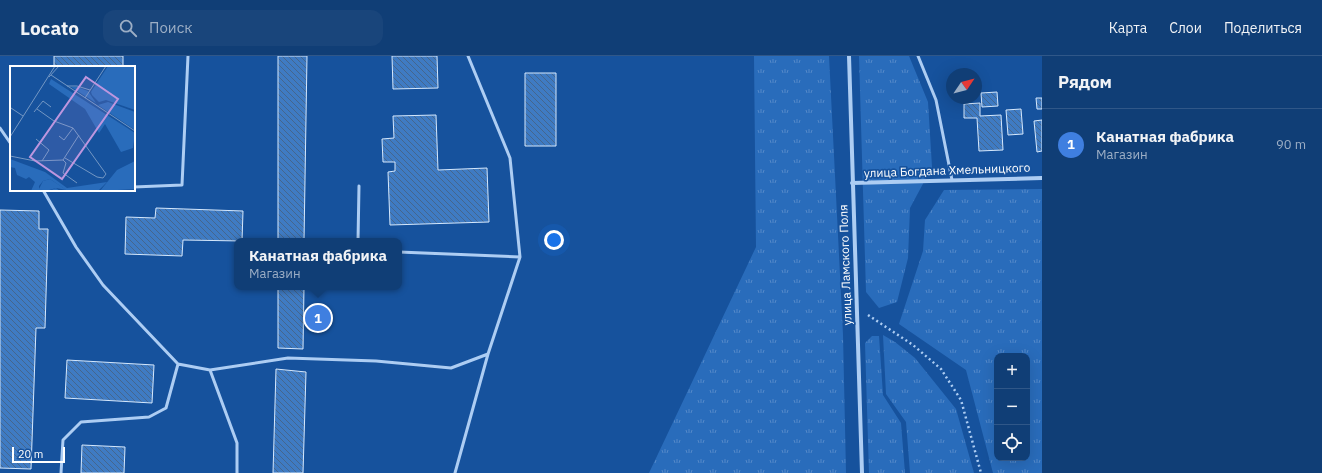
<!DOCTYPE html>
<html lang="ru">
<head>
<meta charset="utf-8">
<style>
  body { margin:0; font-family:"IBM Plex Sans",sans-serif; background:#19457b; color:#f1f3f6 }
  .controls { position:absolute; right:12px; bottom:12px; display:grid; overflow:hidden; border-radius:8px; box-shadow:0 4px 16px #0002 }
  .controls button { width:36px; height:36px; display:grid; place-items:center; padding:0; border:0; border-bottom:1px solid #305788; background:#103e76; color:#f1f3f6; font:20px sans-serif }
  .compass { position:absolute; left:946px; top:12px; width:36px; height:36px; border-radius:50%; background:#103e76; box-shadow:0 4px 16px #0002; rotate:55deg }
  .scale { position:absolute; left:12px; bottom:10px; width:53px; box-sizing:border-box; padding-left:4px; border:2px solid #fff; border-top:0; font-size:11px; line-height:14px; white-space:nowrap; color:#fff; -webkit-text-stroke:3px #16529d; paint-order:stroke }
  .you { position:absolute; left:554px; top:184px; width:14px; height:14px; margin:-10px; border:3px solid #fff; border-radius:50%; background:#1a73e8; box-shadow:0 0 0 6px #1a73e833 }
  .badge { display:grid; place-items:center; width:26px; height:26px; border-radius:50%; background:#bca0f2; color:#fff; font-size:13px; font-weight:700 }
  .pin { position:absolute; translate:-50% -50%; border:2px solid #fff; box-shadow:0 1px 4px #0006 }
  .popup { position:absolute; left:234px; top:182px; width:168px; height:52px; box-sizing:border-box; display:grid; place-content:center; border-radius:8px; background:#103e76; filter:drop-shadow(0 1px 3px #0005); font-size:13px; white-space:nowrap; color:#9caec5 }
  .popup b { font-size:15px; color:#f1f3f6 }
  .popup::after { content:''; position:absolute; left:50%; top:100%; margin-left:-8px; border:8px solid transparent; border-top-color:#103e76 }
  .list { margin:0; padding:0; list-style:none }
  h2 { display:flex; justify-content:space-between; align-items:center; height:52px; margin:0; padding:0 16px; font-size:17px }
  h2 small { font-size:13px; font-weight:400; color:#9caec5 }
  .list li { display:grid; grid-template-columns:26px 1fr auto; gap:12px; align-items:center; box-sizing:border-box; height:72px; padding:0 16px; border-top:1px solid #305788 }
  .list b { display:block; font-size:15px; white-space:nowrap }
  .list p { margin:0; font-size:13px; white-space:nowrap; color:#9caec5 }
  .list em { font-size:13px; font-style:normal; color:#9caec5 }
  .icon { flex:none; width:22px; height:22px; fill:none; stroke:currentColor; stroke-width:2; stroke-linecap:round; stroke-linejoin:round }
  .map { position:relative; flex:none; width:1042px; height:417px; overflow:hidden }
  header { display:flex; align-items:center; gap:24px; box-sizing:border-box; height:56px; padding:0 20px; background:#103e76; border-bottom:1px solid #305788 }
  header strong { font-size:19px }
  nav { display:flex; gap:22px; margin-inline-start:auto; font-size:14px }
  .search { width:280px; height:36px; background:#19457b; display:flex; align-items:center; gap:10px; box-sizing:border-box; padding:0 14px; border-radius:12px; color:#9caec5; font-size:15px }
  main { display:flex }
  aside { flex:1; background:#103e76 }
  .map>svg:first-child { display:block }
  .grass { fill:url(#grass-tufts); fill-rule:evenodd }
  .building { fill:url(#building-back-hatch); stroke:#d5e8fd }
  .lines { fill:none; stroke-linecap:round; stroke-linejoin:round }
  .path { stroke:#adcdf3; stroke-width:2.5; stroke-dasharray:2 3; stroke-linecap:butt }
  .lane { stroke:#adcdf3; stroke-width:3 }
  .street { stroke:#adcdf3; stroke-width:4 }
  .labels { text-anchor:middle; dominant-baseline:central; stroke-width:3.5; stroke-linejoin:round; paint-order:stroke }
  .street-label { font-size:12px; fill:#fff; stroke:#16529d }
  .inset-road { fill:none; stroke:#7397c4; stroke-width:1 }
  .view { fill:#bd96df; fill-opacity:0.15; stroke:#bd96df; stroke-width:2 }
  .inset-edge { fill:none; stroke:#fff; stroke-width:2 }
</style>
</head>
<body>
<header>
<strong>Locato</strong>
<div class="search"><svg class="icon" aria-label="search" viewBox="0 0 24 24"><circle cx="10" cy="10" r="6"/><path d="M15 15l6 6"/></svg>Поиск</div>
<nav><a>Карта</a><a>Слои</a><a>Поделиться</a></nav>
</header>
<main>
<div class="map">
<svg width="1042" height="417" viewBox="0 0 1042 417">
  <defs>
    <pattern id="grass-tufts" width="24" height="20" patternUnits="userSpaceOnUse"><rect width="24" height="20" fill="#296cbb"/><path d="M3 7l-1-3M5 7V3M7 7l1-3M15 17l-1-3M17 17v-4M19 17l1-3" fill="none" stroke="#5489c9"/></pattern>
    <pattern id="building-back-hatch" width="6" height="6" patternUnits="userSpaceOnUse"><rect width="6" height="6" fill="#3f7bc3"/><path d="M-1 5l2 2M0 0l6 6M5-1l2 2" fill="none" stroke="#45668d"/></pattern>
  </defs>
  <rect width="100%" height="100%" fill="#16529d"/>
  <path class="grass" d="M754,0H829L843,279L846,417H649L756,191Z
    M859,0H909L928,46L932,111L910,152L908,202L897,246L879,252L866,236Z
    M1042,133V417H993L966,314L899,268L923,195L925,164L944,134ZM997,300H1027V402H997Z
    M883,279L895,286L915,302L956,353L974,417H910L906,366L886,338Z
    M872,280H879L883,339L901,367L905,417H869L865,287Z"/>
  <path class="building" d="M54,0H123V11H54Z
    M278,0H307L304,185H278Z
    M392,0H437L438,32L393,33Z
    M525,17H556V90H525Z
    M997,36L998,50L982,51L981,37Z
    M1036,42H1042V53H1037Z
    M980,47V60L1001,59L1003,94L979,95L977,62H964V48Z
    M1021,53L1023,78L1008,79L1006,54Z
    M436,59L438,114L487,112L489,166L390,169L388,116L395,115V106H383L382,83L394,82L393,60Z
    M1042,64V95L1037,96L1034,65Z
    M156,152L243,155L242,185L183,184L182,200L125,198L126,161L155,162Z
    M0,154L39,155V173H48L45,272H36L31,413L0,412Z
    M278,231H304L303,293L278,292Z
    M67,304L154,309L152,347L65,342Z
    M276,313L306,316L303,417H273Z
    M82,389L125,391L124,417H81Z"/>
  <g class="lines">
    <path class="path" d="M868,259L913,289L941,313L961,344L981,417"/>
    <path class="lane" d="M918,0L936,44L952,124
      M0,72L11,88
      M134,131L182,129L188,0
      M43,134L76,191L103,229L178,308L210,314L288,302L376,305L451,312L488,298
      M43,134H55
      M358,185L359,130
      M399,196L520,201
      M210,314L237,387V417
      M61,417L63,384L81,366L149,361L166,352L178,308
      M455,417L488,298L520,201L510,102L468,0"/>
    <path class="street" d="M849,0L862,417
      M852,127L1042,122"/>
  </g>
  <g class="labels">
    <g class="street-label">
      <text transform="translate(947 114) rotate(-2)">улица Богдана Хмельницкого</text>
      <text transform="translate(845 209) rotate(-92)">улица Ламского Поля</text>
    </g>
  </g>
  <g transform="translate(10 10)">
    <rect width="125" height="125" fill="#16529d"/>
    <path d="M98,0H125V44L96,34L89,36L82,29L81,26ZM41,13L125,67L123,82L111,86L95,58L89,67L75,43L39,18ZM61,21H67L78,25L86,37ZM98,36L125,46V64L88,39ZM0,93L35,106L57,122L97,116L88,125H43L41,124L46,122L50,125L56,124L40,113L33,115L29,120V123L38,124L21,125L25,116L19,111L16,113L7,109L5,102L0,101ZM125,95V123L90,125L107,104Z" fill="#296cbb"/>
    <path d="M40,113L55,123L56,124L46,122L36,125L29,123L33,115Z" fill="#296cbb"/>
    <path class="inset-road" d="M41,9L125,65M39,11L49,0M57,20H67L80,24M75,32L96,0M1,42L13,50M27,43L44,55L63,62L96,108L93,112L87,111L55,92M24,46L33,35L41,41M49,70L54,74L63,62M0,71L45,0M26,73L39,84L32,95M0,90L25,95L53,94L69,69M53,94L56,97L53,107L67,117"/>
    <path class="view" d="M76,11L108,33L52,113L20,91Z"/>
    <rect width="125" height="125" class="inset-edge"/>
  </g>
</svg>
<div class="controls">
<button>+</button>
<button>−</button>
<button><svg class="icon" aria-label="locate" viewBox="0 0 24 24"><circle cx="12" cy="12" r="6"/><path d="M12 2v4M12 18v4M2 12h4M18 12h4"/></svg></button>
</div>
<svg class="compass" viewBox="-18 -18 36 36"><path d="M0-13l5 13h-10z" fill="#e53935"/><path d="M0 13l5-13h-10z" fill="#9caec5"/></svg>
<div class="scale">20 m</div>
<div class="you"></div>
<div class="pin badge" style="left:318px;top:262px;background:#3f7fe0">1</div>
<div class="popup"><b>Канатная фабрика</b>Магазин</div>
</div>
<aside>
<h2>Рядом<small></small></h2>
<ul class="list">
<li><span class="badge" style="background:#3f7fe0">1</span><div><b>Канатная фабрика</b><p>Магазин</p></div><em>90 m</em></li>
</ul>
</aside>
</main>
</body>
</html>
